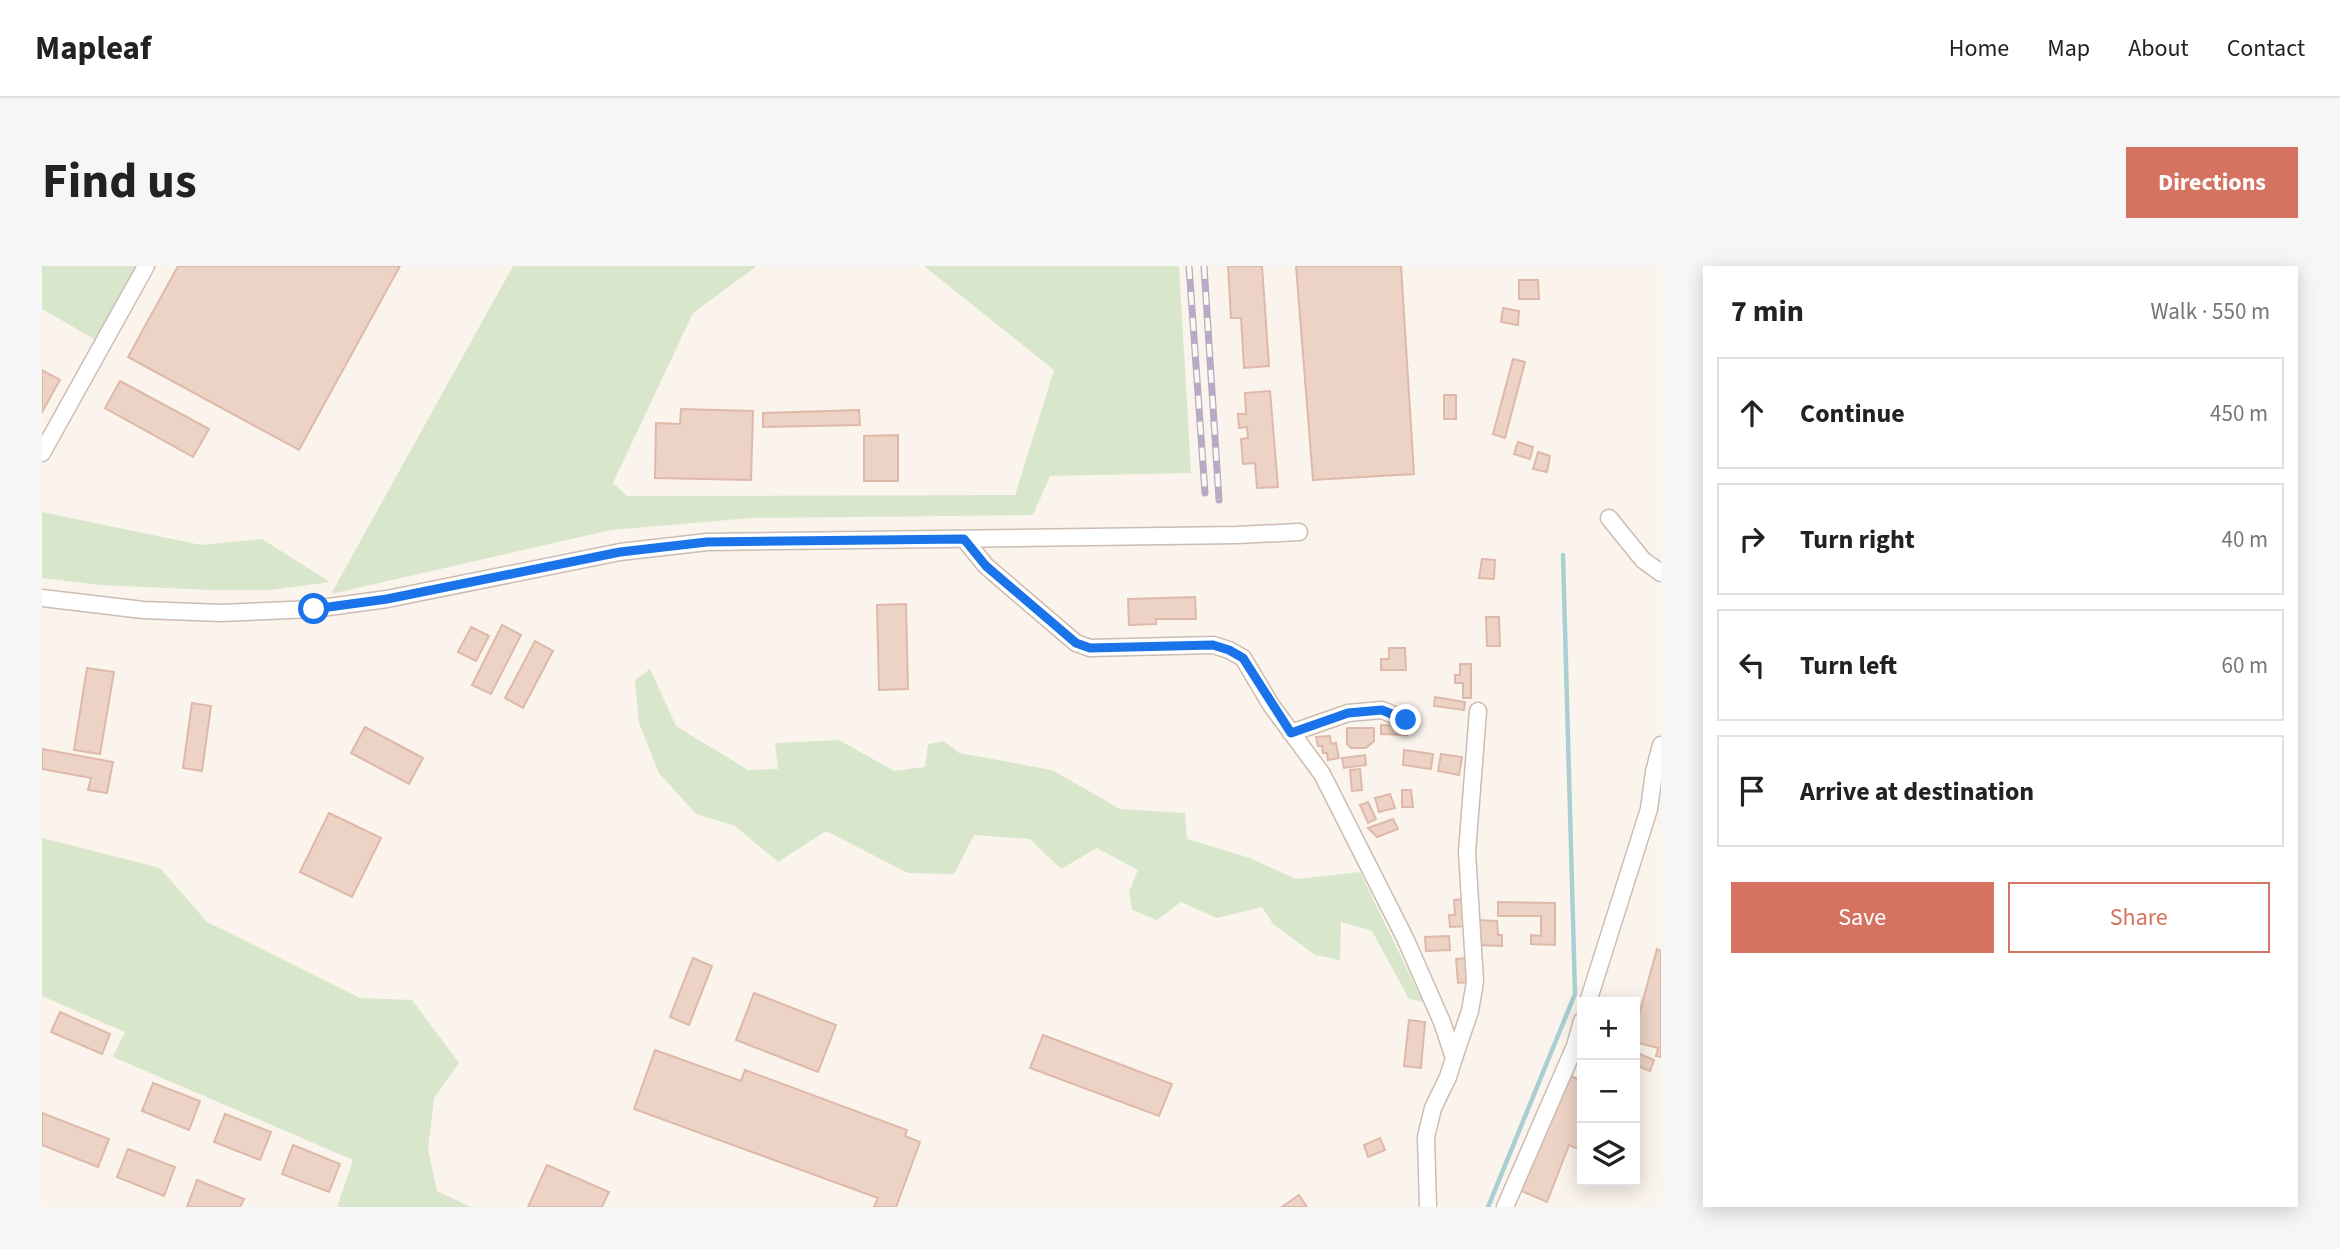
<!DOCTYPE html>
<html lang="en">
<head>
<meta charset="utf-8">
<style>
  body { margin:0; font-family:"Source Sans 3",sans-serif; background:#f6f6f6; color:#222 }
  .controls { position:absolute; right:21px; bottom:21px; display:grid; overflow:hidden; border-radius:0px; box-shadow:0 4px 18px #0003 }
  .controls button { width:63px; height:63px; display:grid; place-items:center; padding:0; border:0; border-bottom:2px solid #e0e0e0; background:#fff; color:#222; font:35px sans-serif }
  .stop { position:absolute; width:21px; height:21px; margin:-16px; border:5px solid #1a73e8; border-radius:50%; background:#fff }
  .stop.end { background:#1a73e8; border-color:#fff; box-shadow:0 2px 7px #0008 }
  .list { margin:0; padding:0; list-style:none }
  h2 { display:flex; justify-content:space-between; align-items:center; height:91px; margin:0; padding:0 28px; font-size:30px }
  h2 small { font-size:23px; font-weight:400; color:#767676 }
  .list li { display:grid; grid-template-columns:46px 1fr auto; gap:21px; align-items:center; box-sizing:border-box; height:112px; margin:0 14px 14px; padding:0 14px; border:2px solid #e0e0e0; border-radius:0px }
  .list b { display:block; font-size:26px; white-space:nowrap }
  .list em { font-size:23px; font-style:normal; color:#767676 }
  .actions { display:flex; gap:14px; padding:21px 28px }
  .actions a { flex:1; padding:16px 0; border:2px solid #d57360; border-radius:0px; text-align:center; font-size:24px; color:#d57360 }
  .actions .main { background:#d57360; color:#fff }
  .icon { flex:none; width:38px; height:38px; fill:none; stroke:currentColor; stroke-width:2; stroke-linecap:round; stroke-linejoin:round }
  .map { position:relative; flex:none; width:1619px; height:941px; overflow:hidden; border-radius:0px }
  header { display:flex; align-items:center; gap:42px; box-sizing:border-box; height:98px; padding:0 35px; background:#fff; border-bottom:2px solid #e0e0e0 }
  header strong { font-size:33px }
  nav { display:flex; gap:38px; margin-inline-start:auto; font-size:24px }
  .intro { display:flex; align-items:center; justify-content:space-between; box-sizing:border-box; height:168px; padding:0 42px }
  h1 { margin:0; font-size:49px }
  .button { padding:18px 32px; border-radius:0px; background:#d57360; color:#fff; font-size:24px; font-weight:700 }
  main { display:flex; gap:42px; padding:0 42px }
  aside { flex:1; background:#fff; border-radius:0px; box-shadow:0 4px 18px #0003 }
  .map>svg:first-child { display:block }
  .green { fill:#d8e7cb }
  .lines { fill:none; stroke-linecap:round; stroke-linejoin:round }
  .stream { stroke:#a9cfd3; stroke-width:4.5 }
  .building { fill:#edd3c6; stroke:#deb9a9; stroke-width:2 }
  .minor-casing { stroke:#ccbcb2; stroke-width:19 }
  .minor { stroke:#fff; stroke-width:16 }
  .rail-casing { stroke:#b6aac4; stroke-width:7 }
  .rail { stroke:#fdf8f2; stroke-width:4.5; stroke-dasharray:13; stroke-linecap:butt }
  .route { stroke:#1a73e8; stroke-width:9 }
</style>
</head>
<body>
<header>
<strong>Mapleaf</strong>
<nav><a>Home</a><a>Map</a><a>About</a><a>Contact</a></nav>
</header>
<div class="intro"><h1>Find us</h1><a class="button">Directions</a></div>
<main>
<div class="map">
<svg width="1619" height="941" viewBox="0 0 1619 941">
  <rect width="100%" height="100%" fill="#fbf4ec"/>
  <path class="green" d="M0,0H94L54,74L0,43Z
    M471,0H715L651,47L571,217L585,230L973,229L1012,104L882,0H1137L1149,207L1008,210L991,249L709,252L569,264L289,328Z
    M0,246L159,279L220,273L288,316L228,324H170L59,319L0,312Z
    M608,403L634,460L706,504L736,503L733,477L797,474L852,505L883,501L886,478L902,475L917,487L1010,504L1078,543L1143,547L1145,573L1208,592L1254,613L1318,606L1381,736L1367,733L1330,665L1299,656L1298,694L1273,689L1231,658L1220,641L1175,652L1139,636L1115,654L1090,644L1087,626L1096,604L1055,582L1019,603L988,573L932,569L912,608L866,607L784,565L736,596L693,560L654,548L617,507L597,457L593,414Z
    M0,572L118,602L165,656L318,732L370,734L417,797L392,832L386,883L395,925L429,941H295L311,894L71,791L83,766L0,730Z"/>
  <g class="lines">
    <path class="stream" d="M1446,941L1533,728L1521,289"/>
  </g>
  <path class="building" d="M136,0H358L257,184L86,91Z
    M1186,0H1220L1227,100L1202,102L1199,52H1189Z
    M1254,0H1359L1372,208L1271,214Z
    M1477,14H1496L1497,33H1477Z
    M1461,42L1477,45L1476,59L1459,56Z
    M1471,93L1483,96L1463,172L1451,168Z
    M0,104L18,114L0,146Z
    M78,115L167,163L151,191L63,142Z
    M1228,125L1236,221L1215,222L1213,197L1201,198L1199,173L1206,172L1205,161L1197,162L1196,148H1204L1203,127Z
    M1402,129H1414V153H1402Z
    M639,143L711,145L709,214L613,212L614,157L638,158Z
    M817,144L818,159L721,161V147Z
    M856,169V215H822V170Z
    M1476,176L1491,181L1488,193L1472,188Z
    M1496,186L1508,190L1505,206L1491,203Z
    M1440,293L1453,294L1452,313L1437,312Z
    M1153,331L1154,353H1114V358L1087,359L1086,333Z
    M864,338L866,423L837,424L835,339Z
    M1444,351H1457L1458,380H1445Z
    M460,359L479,369L449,428L430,419Z
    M429,361L447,370L434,395L416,386Z
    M493,375L511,385L481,442L463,432Z
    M1347,382H1363L1364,404H1339V393H1347Z
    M1418,398H1429V432H1421V417H1413V409H1418Z
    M45,402L72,406L58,488L32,484Z
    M1393,431L1423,436L1422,444L1392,440Z
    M150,437L169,440L160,505L141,502Z
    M1339,459L1366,460L1365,469L1339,468Z
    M323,461L381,492L367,518L309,487Z
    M1305,462H1332V475L1324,482H1309L1305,478Z
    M1288,470L1289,478L1294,477L1297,492L1286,494L1285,487H1281L1280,480H1276L1274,471Z
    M0,483L71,496L65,527L46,524L49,512L0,503Z
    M1362,484L1391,488L1389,503L1361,499Z
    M1399,488L1420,491L1417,509L1396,505Z
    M1323,489L1324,499L1302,502L1300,492Z
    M1318,503L1320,524L1310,525L1308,504Z
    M1360,524H1369L1371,541H1360Z
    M1348,528L1353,542L1337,546L1333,532Z
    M1326,536L1334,553L1326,557L1318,539Z
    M287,547L339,572L310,631L258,606Z
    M1351,553L1356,563L1335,571L1326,562Z
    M1423,633L1425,660L1408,661L1407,649H1413L1412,634Z
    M1456,636L1513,637V679L1489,678V669L1499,670V650H1456Z
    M1435,654L1455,655L1456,669H1460V680L1435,679Z
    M1407,670L1408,684L1384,685L1383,671Z
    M1615,683L1619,685V791L1614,790L1616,782L1593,776V763Z
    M651,692L670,700L647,759L628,751Z
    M1425,692L1427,716L1416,717L1414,693Z
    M712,727L794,759L776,806L694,774Z
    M18,746L68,768L60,788L9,766Z
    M1367,754L1383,756L1379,802L1362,800Z
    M1001,769L1130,818L1117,850L988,802Z
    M613,784L699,815L703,804L865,864L863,870L878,876L854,941H832L836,932L592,843Z
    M1593,786L1612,794L1608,805L1593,799Z
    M1524,808L1540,815V873L1536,883L1527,879L1505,936L1477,924Z
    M111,817L158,835L147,864L100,845Z
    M0,847L67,873L56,901L0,879Z
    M183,848L229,866L218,894L172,876Z
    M1338,872L1343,884L1326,891L1322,879Z
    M251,879L298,898L287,926L240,908Z
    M86,883L133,901L122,930L75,911Z
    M505,899L567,926L560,941H486Z
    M155,914L202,933L198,941H145Z
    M1257,929L1265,941H1240Z"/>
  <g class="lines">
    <defs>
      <path id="minor" d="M0,187L104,0
        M1567,252L1601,294L1619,307
        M922,273L944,300L1034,377L1048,382L1171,379L1187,384L1201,392L1229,439L1280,508L1363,672L1400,756L1412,792L1406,811L1391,842L1384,871L1386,941
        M0,332L101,344L179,347L272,343L345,333L578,286L665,276L1195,269L1257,266
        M1249,467L1306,447L1340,444L1364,454
        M1546,736L1607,543L1612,506L1619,479
        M1412,792L1428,745L1433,716L1425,586L1436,445
        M1463,941L1533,780L1540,755"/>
    </defs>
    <use href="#minor" class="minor-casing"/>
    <use href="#minor" class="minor"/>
    <defs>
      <path id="rail" d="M1147,0L1163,227
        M1162,0L1177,234"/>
    </defs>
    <use href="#rail" class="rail-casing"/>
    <use href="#rail" class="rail"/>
  </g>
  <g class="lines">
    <path class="route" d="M272,343L345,333L578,286L665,276L922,273L944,300L1034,377L1048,382L1171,379L1187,384L1201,392L1249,467L1306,447L1340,444L1364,454"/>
  </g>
</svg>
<div class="controls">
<button>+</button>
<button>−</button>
<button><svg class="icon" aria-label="layers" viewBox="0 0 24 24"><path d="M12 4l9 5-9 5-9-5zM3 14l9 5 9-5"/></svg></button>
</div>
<div class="stop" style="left:272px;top:343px"></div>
<div class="stop end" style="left:1364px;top:454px"></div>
</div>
<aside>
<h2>7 min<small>Walk · 550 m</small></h2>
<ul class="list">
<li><svg class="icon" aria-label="ahead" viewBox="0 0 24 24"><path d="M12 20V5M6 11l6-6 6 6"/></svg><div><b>Continue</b></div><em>450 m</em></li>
<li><svg class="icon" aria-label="right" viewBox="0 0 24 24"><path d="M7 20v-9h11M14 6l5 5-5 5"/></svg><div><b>Turn right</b></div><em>40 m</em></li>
<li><svg class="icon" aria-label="left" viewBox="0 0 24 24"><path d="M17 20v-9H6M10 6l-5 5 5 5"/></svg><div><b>Turn left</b></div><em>60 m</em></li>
<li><svg class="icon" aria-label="arrive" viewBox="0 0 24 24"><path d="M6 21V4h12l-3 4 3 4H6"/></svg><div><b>Arrive at destination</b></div></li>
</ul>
<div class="actions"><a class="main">Save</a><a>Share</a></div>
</aside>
</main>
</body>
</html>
